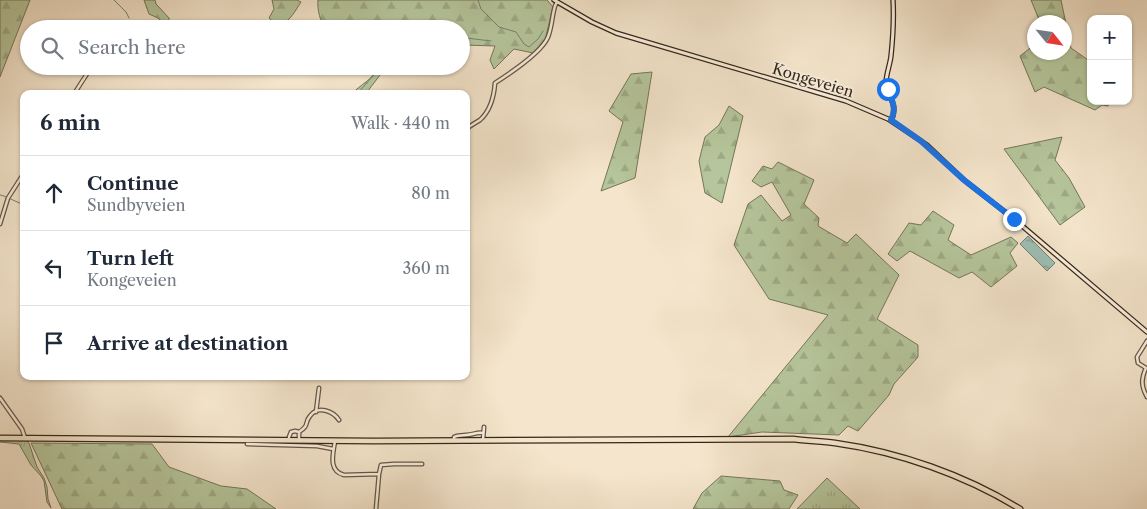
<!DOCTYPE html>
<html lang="en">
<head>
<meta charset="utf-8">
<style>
  body { margin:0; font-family:"Libre Caslon Text",serif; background:#f6f6f7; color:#1f2937 }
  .controls { position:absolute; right:15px; top:15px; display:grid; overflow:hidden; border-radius:10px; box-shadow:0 1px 4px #0004 }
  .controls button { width:45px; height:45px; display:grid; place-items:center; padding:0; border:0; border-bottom:1px solid #e0e1e3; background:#fff; color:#1f2937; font:25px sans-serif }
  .compass { position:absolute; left:1027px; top:15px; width:45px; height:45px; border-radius:50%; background:#fff; box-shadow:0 1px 4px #0004; rotate:120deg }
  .stop { position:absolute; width:15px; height:15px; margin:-11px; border:4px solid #1a73e8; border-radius:50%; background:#fff }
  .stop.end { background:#1a73e8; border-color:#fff; box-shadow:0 1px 5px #0008 }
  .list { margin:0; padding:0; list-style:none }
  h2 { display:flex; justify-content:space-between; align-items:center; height:65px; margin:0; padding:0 20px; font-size:21px }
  h2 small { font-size:16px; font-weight:400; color:#747a83 }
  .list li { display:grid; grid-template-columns:32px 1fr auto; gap:15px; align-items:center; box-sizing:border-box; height:75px; padding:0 20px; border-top:1px solid #e0e1e3 }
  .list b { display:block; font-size:19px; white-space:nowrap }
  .list p { margin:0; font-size:16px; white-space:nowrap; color:#747a83 }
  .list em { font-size:16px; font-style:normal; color:#747a83 }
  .icon { flex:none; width:28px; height:28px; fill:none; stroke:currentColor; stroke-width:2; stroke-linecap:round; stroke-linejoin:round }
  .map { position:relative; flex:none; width:1147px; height:509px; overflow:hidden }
  .search { position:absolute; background:#fff; box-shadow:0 1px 4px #0004; left:20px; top:20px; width:450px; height:55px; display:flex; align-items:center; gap:12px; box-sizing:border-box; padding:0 18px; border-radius:28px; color:#747a83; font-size:19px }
  .panel { position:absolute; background:#fff; box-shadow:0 1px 4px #0004; left:20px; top:90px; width:450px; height:290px; border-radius:10px }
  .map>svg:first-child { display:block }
  .grass { fill:url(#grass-tufts); stroke:#75765a }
  .forest { fill:url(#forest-firs); stroke:#75765a }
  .water { fill:url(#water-ripples); stroke:#728276 }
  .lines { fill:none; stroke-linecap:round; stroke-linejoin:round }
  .stream { stroke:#728276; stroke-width:1 }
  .street-casing { stroke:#645645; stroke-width:5 }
  .secondary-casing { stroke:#342718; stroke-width:5.5 }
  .highway-casing { stroke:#342718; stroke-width:7 }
  .street { stroke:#f8eede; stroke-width:2.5 }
  .secondary { stroke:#f8eede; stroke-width:3 }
  .highway { stroke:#f4e5cc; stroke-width:4.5 }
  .route { stroke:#1a73e8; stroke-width:6 }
  .labels { text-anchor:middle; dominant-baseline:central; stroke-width:4; stroke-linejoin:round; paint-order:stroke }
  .street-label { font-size:15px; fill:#342718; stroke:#f8eede }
</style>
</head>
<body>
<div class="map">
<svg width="1147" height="509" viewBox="0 0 1147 509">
  <defs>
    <pattern id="grass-tufts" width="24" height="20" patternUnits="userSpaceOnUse" patternTransform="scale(1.25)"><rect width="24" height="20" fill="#b6c69c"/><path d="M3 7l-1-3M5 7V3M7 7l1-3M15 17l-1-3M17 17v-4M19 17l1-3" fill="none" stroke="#9daa86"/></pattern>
    <pattern id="forest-firs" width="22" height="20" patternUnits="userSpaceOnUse" patternTransform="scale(1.25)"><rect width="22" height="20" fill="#b6c69c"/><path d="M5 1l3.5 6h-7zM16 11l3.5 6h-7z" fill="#9daa86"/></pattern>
    <pattern id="water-ripples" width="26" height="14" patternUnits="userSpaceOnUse" patternTransform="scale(1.25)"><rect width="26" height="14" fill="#9cbfb5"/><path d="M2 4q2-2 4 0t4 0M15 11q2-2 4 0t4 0" fill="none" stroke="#809b92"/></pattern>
  </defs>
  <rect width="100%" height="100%" fill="#f4e5cc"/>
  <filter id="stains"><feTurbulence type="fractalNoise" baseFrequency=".004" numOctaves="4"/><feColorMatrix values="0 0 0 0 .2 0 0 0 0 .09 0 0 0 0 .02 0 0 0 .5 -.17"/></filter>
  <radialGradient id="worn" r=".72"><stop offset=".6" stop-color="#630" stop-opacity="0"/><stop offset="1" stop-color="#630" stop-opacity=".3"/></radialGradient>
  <path class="grass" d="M0,440H25L29,443L37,467L44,478L47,487L48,499L51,508L47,502L44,481L41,476L31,465L19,444L0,442Z
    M827,478L860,509H797Z"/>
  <path class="forest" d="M0,0H30L0,77Z
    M144,0H155L156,4L169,18V22L164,24L158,18L149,14Z
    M272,0H297L301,2C295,11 290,22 278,26L269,18L274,9Z
    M318,0H547L553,7L545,40L533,53L514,49L494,69L490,60L495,46L464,45L461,47V29H326C320,22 317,9 318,0Z
    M1031,0H1061L1071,48L1091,62V101H1110L1108,106L1102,105L1095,110L1044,87L1035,92L1020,56L1034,45V52H1064V22H1040Z
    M378,66H387L367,92L365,94H352C360,84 374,80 378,66Z
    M652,72L635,178L601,191L623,122L609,111L631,74Z
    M729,106L743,116L722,203L705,193L699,161L705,137L719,125Z
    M1062,137L1055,160L1069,178L1085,207L1060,225L1004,149Z
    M778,162L814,180L804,204L819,218L818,226L847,243L856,234L899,275L877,319L918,345V357L894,384L889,395L858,431L848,426L839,435L762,432L728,437L828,315L769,299L734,245L748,204L761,195L782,221L791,215L772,182L761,187L752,181L763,166L772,169Z
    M933,211L954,225L948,240L971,255L1011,237L1018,243L1010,253L1017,266L991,287L972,272L959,278L910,251L897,261L888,254L909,223L921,225Z
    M31,443L152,444L169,467L221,486L247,489L276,509H62Z
    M721,476L780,481L784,490L798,495L789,509H693L702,493Z"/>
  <path class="water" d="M1028,236L1055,263L1047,271L1020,244Z"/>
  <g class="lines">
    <path class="stream" d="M114,0L126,12L129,18
      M478,0L481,9L499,27L516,32L524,44L529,47L538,39L543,31
      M461,42L466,38L491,41
      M357,94L382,66
      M0,195L4,196L24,205"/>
    <defs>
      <path id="street" d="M74,94L92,66
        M466,129C470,126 475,123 480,120C491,110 494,97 495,83C509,74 542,52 548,37C552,27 552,16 555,6L557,2
        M0,224L8,198L24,173
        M1147,341L1137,357L1138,363L1146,368C1141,379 1141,386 1147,397
        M0,398L22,429L25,438
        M316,412L319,388
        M289,437L291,432L295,431L299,432
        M454,439V437C458,435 461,436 466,435C473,435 476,432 483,433
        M483,440L484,427
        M299,441V432C310,425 304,423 310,416C318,405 333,411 339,420
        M335,441C333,454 328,471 344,475L379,474
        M247,444L317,446L333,449
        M376,509L379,474L381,465L394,464H422"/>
      <path id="secondary" d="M554,0L592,22L616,33L846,101L888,119L927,145L964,180L1014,219L1147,332
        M891,121C899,105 888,98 886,83C886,74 890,65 891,56C893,37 894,18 893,0"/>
      <path id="highway" d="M0,438L374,441L793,439C807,441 821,441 835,443C899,452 965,475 1020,509"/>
    </defs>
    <use href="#street" class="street-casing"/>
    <use href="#secondary" class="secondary-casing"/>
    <use href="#highway" class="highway-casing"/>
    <use href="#street" class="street"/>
    <use href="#secondary" class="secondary"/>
    <use href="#highway" class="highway"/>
  </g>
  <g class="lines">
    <path class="route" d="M888,89C892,100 897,109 891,120L921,141L964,180L1014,219"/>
  </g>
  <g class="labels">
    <g class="street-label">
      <text transform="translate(813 80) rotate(17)">Kongeveien</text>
    </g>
  </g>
  <rect width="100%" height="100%" filter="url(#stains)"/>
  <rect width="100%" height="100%" fill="url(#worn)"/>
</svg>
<div class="controls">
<button>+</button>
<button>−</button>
</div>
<svg class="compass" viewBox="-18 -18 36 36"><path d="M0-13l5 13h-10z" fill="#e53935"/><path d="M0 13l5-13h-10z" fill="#747a83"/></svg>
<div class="stop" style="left:888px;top:89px"></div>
<div class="stop end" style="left:1014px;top:219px"></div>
<div class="search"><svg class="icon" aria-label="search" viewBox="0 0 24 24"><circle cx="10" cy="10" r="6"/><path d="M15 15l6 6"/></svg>Search here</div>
<section class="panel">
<h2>6 min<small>Walk · 440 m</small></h2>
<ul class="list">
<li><svg class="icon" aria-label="ahead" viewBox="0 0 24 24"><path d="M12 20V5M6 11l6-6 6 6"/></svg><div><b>Continue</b><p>Sundbyveien</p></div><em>80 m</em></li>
<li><svg class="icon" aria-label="left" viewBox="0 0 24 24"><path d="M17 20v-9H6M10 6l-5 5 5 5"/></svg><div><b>Turn left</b><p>Kongeveien</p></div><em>360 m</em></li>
<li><svg class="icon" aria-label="arrive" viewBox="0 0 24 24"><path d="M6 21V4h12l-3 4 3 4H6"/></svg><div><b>Arrive at destination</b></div></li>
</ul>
</section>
</div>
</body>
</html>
